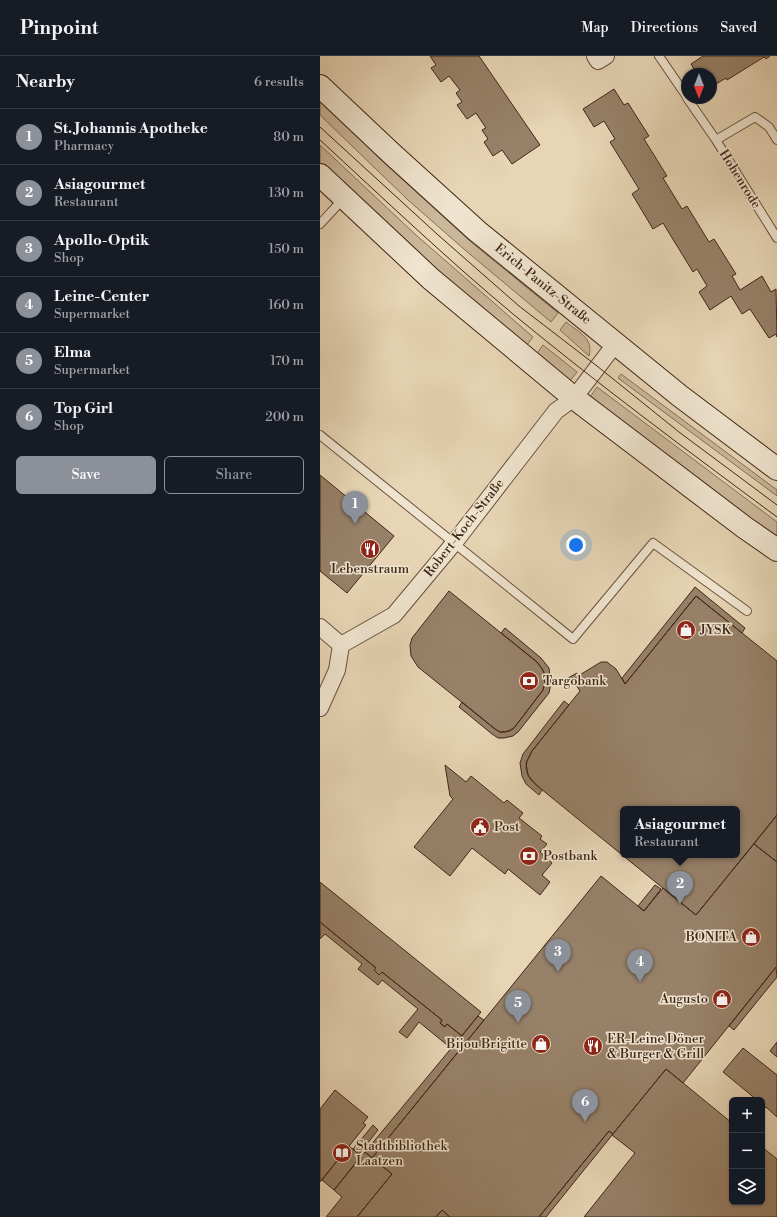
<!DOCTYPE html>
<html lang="en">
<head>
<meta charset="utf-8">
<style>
  body { margin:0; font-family:"Libre Bodoni",serif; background:#20242c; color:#f1f3f6 }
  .controls { position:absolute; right:12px; bottom:12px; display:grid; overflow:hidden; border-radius:6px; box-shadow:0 1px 3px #0004 }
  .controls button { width:36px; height:36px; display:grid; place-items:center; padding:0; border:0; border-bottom:1px solid #363941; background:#171b24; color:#f1f3f6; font:20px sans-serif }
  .compass { position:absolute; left:361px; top:12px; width:36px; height:36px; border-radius:50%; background:#171b24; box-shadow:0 1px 3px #0004; rotate:180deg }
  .you { position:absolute; left:256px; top:489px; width:14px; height:14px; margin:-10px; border:3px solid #fff; border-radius:50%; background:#1a73e8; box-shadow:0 0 0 6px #1a73e833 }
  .badge { display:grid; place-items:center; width:26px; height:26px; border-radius:50%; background:#8c9099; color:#fff; font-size:13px; font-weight:700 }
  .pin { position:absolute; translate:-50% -33px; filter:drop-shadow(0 1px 2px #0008) }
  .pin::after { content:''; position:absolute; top:21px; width:14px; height:12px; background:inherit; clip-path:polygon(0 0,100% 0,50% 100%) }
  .popup { position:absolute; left:300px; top:750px; width:120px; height:52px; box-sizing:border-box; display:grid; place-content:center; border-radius:6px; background:#171b24; filter:drop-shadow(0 1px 3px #0005); font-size:13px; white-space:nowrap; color:#9ea1a6 }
  .popup b { font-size:15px; color:#f1f3f6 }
  .popup::after { content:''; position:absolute; left:50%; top:100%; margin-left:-8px; border:8px solid transparent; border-top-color:#171b24 }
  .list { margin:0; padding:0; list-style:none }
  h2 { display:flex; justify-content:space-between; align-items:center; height:52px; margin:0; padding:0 16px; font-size:17px }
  h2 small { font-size:13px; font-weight:400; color:#9ea1a6 }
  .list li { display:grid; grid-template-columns:26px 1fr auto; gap:12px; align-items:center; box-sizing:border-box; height:56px; padding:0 16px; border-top:1px solid #363941 }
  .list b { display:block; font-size:15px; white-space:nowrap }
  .list p { margin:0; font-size:13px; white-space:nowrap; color:#9ea1a6 }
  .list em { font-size:13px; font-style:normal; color:#9ea1a6 }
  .actions { display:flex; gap:8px; padding:12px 16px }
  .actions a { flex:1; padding:9px 0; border:1px solid #8c9099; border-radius:6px; text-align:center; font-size:14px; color:#8c9099 }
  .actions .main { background:#8c9099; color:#fff }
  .icon { flex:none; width:22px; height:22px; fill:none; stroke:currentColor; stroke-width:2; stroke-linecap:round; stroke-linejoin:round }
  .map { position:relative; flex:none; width:457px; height:1161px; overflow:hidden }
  header { display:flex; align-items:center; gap:24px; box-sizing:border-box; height:56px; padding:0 20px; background:#171b24; border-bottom:1px solid #363941 }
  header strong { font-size:19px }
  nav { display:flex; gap:22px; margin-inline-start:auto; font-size:14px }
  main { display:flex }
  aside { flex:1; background:#171b24 }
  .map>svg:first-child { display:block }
  .green { fill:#cbb79a; stroke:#866e58 }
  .building { fill:#978169; stroke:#402617; fill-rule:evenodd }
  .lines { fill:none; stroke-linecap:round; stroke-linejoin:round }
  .service-casing { stroke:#6a523e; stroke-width:10 }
  .minor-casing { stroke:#6a523e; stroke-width:18 }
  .secondary-casing { stroke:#402617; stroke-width:24 }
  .service { stroke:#efe4cf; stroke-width:8 }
  .minor { stroke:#efe4cf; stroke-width:16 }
  .secondary { stroke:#efe4cf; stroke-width:22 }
  .tram { stroke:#402617; stroke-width:1 }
  .labels { text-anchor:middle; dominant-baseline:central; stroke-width:3; stroke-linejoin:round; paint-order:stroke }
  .street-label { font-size:13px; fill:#402617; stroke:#efe4cf }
  .poi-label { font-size:13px; fill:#402617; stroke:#efe4cf; text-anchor:start }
</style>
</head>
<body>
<header>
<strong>Pinpoint</strong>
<nav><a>Map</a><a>Directions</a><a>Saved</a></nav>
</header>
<main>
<aside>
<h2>Nearby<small>6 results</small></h2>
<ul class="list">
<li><span class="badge">1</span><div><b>St. Johannis Apotheke</b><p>Pharmacy</p></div><em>80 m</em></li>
<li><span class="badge">2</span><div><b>Asiagourmet</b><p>Restaurant</p></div><em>130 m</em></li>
<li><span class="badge">3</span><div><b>Apollo-Optik</b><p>Shop</p></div><em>150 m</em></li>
<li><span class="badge">4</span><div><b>Leine-Center</b><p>Supermarket</p></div><em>160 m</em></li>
<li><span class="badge">5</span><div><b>Elma</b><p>Supermarket</p></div><em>170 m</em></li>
<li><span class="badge">6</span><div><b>Top Girl</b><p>Shop</p></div><em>200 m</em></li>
</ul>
<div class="actions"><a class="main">Save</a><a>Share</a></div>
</aside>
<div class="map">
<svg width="457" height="1161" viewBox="0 0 457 1161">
  <rect width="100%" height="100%" fill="#e7d5b5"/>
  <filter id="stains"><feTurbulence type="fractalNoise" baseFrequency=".005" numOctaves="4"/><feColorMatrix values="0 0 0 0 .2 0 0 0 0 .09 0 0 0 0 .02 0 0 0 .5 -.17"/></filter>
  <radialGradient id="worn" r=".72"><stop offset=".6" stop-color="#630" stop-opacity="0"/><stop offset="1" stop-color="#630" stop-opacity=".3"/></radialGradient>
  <path class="green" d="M0,43L59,102L151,186L238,257L231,266L145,194L88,144L0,59Z
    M0,89L96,179L213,281L206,290C136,230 65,172 0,107Z
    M246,266C258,276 274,282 269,300L240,274Z
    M223,289L257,316L250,325L216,299Z
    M301,318L457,434V440L298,322Z
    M277,331L457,466V482L270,341Z"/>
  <path class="building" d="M110,0H159L220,89L192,108L182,94L173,100L164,86L168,83L162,74L166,72L156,57L147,63L137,49L142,46L136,37L140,34L129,20L121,26L111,12L116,9Z
    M383,0H450L446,3L444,1L407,24L406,22L391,31V18H377L371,8Z
    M294,33L304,49L308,47L329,80L324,83L347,120L343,122L362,153L367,150L389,186L394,183L416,218L412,220L420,234L442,220L451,236L456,233L457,281L456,278L449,282L430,253L422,258L411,240L390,254L379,236L387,230L377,213L373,216L343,167L333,173L312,138L319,133L290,86L295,83L284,65L274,71L263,53Z
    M0,419L74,480L27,537L0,515Z
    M375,531L425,572L422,577L376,540L305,628L302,622Z
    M129,535L217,606L224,616L225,627L223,634L194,672L190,675L180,676L175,673L98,611L91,600L90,589L92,582Z
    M376,540L457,605V759L376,859L215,728L208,719L206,707L212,695L260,635L253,624L250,625L248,622L257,617L258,620L281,606H287L296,613L305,628ZM303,753H417V799H303Z
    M185,572L221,602L229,612L231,627L229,637L225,642L198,676L193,680L184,682H178L172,678L139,651L142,646L175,673L180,676H186L194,672L223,634L225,627L223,614L217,606L181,577Z
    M244,645L249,649L212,695L207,705L206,712L208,719L211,724L222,734L219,739L206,728L202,720L200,707L203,698Z
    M125,709L146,726L151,720L184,747L187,744L203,757L199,762L222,780L220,783L227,788L220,796L232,807L222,819L230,826L220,839L188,813L185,818L152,792L130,820L94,791L133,743L130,740Z
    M457,759V806L434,788Z
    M434,788L457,806V910L363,1027L346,1013L293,1078L289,1075L219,1161H130L122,1154L116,1161H37L72,1118L52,1102L281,820L324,855L343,832L376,859Z
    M0,826L161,956L142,980L127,968L125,971L120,967L122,964L62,916L59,919L54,914L56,912L0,866Z
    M335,829L341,833L324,855L318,850Z
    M0,866L56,912L54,914L59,919L62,916L122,964L120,967L125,971L127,968L142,980L132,993L99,966L87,982L79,976L98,953L62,924L58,929L38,913L42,908L5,878L0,883Z
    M456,911L457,921L414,974L409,970Z
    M158,960L164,964L52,1102L45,1096Z
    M457,986V1001L450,995Z
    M423,992L457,1019V1061L446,1051L442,1054V1044H437L403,1016Z
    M346,1013L412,1067V1146H442V1091L457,1103V1161H264L315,1097L292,1079Z
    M15,1034L48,1061L43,1067L46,1069L0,1126V1053Z
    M53,1069L58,1074L39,1098L33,1093Z
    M289,1075L293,1078L226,1161H219Z
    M29,1090L41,1100L14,1134L2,1124Z
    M45,1096L72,1118L37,1161H6L22,1141L14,1134Z
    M122,1154L130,1161H116Z"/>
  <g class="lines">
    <defs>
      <path id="service" d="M339,0L367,41
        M367,42L396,84L435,61L449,71L457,84
        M396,84L457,182
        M0,168L24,142
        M0,379L253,583L333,487L427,555"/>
      <path id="minor" d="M275,0L278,5L286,0
        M0,571L21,589
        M0,652L17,614L21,589L74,559L134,487L236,355L254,342L296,287"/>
      <path id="secondary" d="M0,30L71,97L157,175L360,340L457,413
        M0,119L111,223L254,342L424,471L457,494"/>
    </defs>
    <use href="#service" class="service-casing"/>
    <use href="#minor" class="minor-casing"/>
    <use href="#secondary" class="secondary-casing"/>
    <use href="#service" class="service"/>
    <use href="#minor" class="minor"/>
    <use href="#secondary" class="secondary"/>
    <path class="tram" d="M0,71L117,178L199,250L277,310L359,376L457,449
      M0,84C64,143 127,203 193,258C279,329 368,395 457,461"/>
  </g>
  <defs>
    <symbol id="restaurant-disc" viewBox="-11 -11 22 22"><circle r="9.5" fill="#8f2418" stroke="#efe4cf"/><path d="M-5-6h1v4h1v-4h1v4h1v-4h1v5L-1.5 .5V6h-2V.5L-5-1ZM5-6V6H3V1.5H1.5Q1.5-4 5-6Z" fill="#fff"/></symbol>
    <symbol id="shop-disc" viewBox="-11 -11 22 22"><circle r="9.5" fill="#8f2418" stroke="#efe4cf"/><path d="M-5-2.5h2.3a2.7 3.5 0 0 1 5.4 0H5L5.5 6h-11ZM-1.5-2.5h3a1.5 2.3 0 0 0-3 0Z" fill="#fff"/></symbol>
    <symbol id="bank-disc" viewBox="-11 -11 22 22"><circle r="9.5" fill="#8f2418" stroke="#efe4cf"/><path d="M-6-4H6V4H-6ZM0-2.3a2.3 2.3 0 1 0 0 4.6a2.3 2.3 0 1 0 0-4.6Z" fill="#fff"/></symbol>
    <symbol id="civic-disc" viewBox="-11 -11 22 22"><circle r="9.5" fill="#8f2418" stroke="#efe4cf"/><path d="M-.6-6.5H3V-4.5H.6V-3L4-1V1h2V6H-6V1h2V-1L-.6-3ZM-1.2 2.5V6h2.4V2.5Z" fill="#fff"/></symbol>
    <symbol id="library-disc" viewBox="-11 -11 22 22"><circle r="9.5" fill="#8f2418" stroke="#efe4cf"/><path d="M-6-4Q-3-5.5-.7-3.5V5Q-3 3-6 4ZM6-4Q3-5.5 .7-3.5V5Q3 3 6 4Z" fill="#fff"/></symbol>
  </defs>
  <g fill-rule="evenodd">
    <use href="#restaurant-disc" x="39" y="482" width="22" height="22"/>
    <use href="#shop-disc" x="355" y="563" width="22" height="22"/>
    <use href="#bank-disc" x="198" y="614" width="22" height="22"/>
    <use href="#civic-disc" x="149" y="760" width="22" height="22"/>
    <use href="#bank-disc" x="198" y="789" width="22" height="22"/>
    <use href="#shop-disc" x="420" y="870" width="22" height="22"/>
    <use href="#shop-disc" x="391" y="932" width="22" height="22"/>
    <use href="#shop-disc" x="210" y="977" width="22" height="22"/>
    <use href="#restaurant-disc" x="262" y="979" width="22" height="22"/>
    <use href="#library-disc" x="11" y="1086" width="22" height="22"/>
  </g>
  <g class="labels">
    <g class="street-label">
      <text transform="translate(420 123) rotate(58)">Hohenrode</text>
      <text transform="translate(223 228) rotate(39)">Erich-Panitz-Straße</text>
      <text transform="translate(144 472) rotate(-52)">Robert-Koch-Straße</text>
    </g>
    <g class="poi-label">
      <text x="50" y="513" text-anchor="middle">Lebenstraum</text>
      <text x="380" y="574">JYSK</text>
      <text x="223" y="625">Targobank</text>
      <text x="174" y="771">Post</text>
      <text x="223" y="800">Postbank</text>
      <text x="417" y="881" text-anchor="end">BONITA</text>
      <text x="388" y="943" text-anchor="end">Augusto</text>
      <text x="287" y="983">ER-Leine Döner<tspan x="287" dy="15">&amp; Burger &amp; Grill</tspan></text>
      <text x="207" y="988" text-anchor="end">Bijou Brigitte</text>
      <text x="36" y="1090">Stadtbibliothek<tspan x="36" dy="15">Laatzen</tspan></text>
    </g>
  </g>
  <rect width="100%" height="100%" filter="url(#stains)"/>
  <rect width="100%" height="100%" fill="url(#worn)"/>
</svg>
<div class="controls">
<button>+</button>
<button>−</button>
<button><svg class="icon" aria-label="layers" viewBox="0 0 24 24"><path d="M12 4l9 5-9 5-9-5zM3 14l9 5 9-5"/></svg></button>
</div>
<svg class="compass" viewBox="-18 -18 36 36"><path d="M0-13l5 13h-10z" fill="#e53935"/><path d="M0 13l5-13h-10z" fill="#9ea1a6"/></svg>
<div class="you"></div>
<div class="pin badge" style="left:35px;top:468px">1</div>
<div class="pin badge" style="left:360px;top:848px">2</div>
<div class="popup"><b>Asiagourmet</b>Restaurant</div>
<div class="pin badge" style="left:238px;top:916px">3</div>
<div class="pin badge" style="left:320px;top:926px">4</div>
<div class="pin badge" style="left:198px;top:967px">5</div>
<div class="pin badge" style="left:265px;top:1066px">6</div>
</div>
</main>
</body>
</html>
